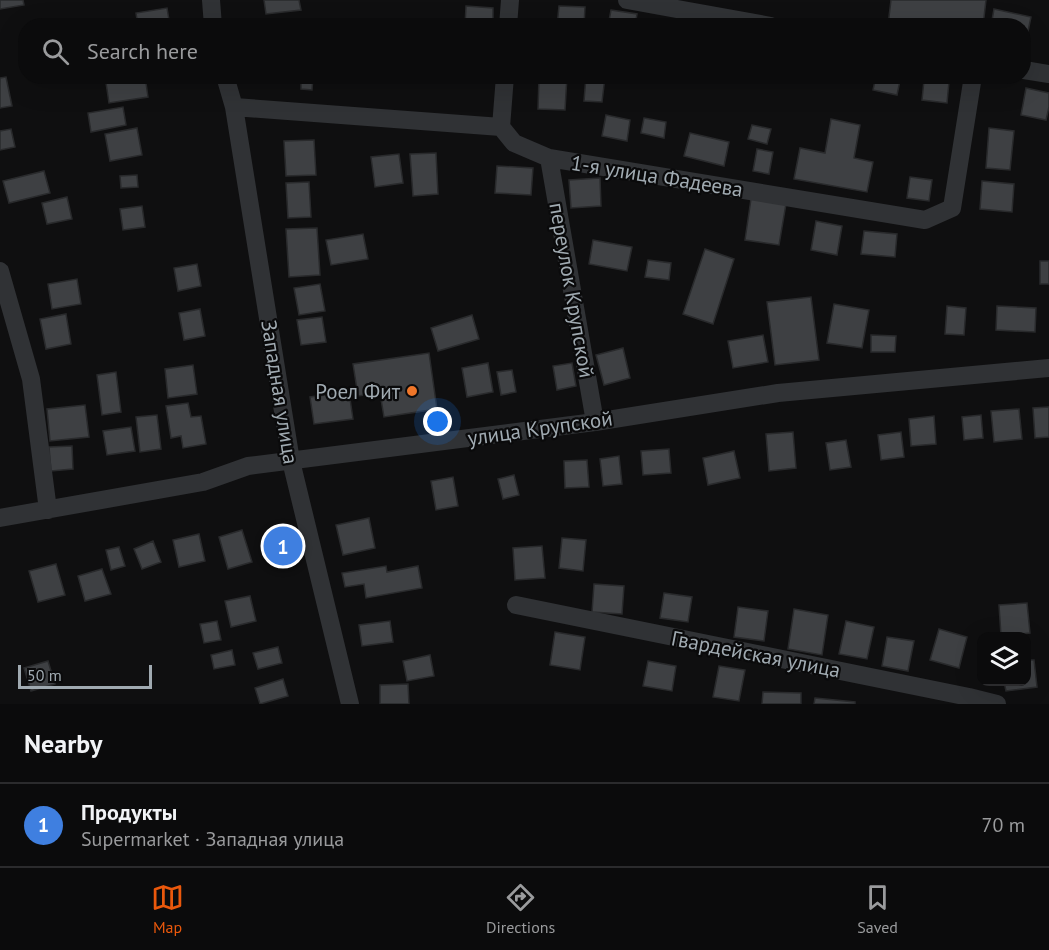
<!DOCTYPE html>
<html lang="en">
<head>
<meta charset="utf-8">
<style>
  body { margin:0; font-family:"PT Sans",sans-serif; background:#19191a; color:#f1f3f6 }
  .controls { position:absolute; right:18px; bottom:18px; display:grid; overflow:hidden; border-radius:12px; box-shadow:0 6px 24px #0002 }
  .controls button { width:54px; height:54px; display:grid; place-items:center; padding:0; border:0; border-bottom:2px solid #2b2b2d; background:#0b0b0c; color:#f1f3f6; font:30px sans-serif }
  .scale { position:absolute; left:18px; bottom:15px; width:134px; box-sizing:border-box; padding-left:6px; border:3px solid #a0aab1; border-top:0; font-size:16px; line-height:21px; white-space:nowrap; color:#a0aab1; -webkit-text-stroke:4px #0a0a0b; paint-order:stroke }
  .you { position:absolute; left:438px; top:422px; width:21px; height:21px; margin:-15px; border:4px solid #fff; border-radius:50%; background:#1a73e8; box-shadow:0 0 0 9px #1a73e833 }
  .badge { display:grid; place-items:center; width:39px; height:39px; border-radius:50%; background:#ea580c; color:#fff; font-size:20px; font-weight:700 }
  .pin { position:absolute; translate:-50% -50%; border:3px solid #fff; box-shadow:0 2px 6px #0006 }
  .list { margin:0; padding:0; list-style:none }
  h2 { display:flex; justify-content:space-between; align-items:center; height:78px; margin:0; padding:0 24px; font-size:26px }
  h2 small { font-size:20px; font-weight:400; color:#9a9b9d }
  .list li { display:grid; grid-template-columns:39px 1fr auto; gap:18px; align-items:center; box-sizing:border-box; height:84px; padding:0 24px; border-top:2px solid #2b2b2d }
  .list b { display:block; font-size:22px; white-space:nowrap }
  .list p { margin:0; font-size:20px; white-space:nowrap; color:#9a9b9d }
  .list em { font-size:20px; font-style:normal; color:#9a9b9d }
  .icon { flex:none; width:33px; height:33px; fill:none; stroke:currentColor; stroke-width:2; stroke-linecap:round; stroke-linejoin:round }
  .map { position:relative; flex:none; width:1049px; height:704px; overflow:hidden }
  .search { position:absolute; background:#0b0b0c; box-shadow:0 6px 24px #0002; left:18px; right:18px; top:18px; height:66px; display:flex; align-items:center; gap:15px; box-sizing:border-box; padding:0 21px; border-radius:24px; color:#9a9b9d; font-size:22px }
  .sheet { height:162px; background:#0b0b0c }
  nav { display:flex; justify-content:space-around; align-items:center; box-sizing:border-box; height:84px; border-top:2px solid #2b2b2d; background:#0b0b0c; font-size:16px; color:#9a9b9d }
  nav a { display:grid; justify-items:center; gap:3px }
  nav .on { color:#ea580c }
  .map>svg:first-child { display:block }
  .building { fill:#3e4043; stroke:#292a2c; stroke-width:1.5 }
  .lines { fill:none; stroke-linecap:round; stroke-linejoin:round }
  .minor { stroke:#303235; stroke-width:18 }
  .poi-dot { fill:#ef7629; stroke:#0a0a0b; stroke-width:2 }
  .labels { text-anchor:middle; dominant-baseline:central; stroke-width:4.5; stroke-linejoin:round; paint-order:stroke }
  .street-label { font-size:21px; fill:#a0aab1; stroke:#0a0a0b }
  .poi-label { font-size:21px; fill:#a0aab1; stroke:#0a0a0b; text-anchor:end }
</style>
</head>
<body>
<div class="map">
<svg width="1049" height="704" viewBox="0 0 1049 704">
  <rect width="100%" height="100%" fill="#0f0f10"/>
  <path class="building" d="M0,0H23L24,5L0,9Z
    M264,0H299L301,10L266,14Z
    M891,0H986L983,26H891L888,25Z
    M466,6L493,8V26H465Z
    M559,6L585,7L584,26H557Z
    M167,8L170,26H138L136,13Z
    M994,9L1031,17L1025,46H1024V26H991Z
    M611,10L637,14L635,26H608Z
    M105,76H145L148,97L109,103Z
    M301,76H313L312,90L301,89Z
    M539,76H567L565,110L538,109Z
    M586,76L605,77L602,102L584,101Z
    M876,76H901L897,95L873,90Z
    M6,77L12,106L0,108V78Z
    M924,80L949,82L947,103L922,100Z
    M1026,88L1049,93V107L1046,120L1021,115Z
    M123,107L126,125L91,132L88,113Z
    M606,115L630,120L627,141L602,136Z
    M644,118L666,122L664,138L641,133Z
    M831,119L860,125L854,158L873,162L867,192L794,179L800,148L825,153Z
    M752,125L771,129L767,144L748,139Z
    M137,128L142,155L110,161L105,134Z
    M989,128L1014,131L1010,170L986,168Z
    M11,129L15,147L0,150V131Z
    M690,133L729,142L724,166L684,156Z
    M314,140L316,175L286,176L284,141Z
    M757,149L773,152L769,174L753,171Z
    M436,153L438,194L413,196L410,154Z
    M399,154L403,183L375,187L371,157Z
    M497,166L533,168L531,195L495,193Z
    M44,171L50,193L9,203L3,181Z
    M137,175L138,187L121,188L120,176Z
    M910,177L932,180L929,201L907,198Z
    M600,178L601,206L571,208L569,180Z
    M982,181L1014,184L1012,212L980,209Z
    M309,182L311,217L288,218L286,183Z
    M67,197L72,219L47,224L42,203Z
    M751,199L786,204L779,245L745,240Z
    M142,206L145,227L123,230L120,209Z
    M816,221L842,226L837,255L811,250Z
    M317,228L320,275L289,277L286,229Z
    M864,231L897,234L895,257L861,254Z
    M363,234L368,259L331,265L326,240Z
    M593,240L632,247L627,271L589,264Z
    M705,249L734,259L713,324L683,314Z
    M648,260L671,263L669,280L645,277Z
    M1040,261H1049V284H1040Z
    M197,264L201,286L178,291L174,268Z
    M77,279L81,304L52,309L48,284Z
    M320,284L325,311L299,315L294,288Z
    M811,297L819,360L775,365L767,302Z
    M834,304L869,310L862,348L827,343Z
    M947,306L966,308L964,335L945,334Z
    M997,306L1036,308L1035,332L996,330Z
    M200,309L205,336L184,340L179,313Z
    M66,314L71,344L46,349L40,319Z
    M472,315L479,339L438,351L431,328Z
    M322,317L326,342L301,345L297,320Z
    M763,335L768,362L733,368L728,341Z
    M871,335L896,336L895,352H871Z
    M623,348L630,378L604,385L596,355Z
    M429,353L437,409L384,417L380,393L358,396L353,364Z
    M488,363L493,392L467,397L462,368Z
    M572,363L576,386L557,390L553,366Z
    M193,365L197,394L168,398L165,369Z
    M512,370L516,392L501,395L497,372Z
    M116,372L121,412L102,415L97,375Z
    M349,392L353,419L314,424L310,397Z
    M188,403L191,417L201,416L206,444L183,448L181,436L171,438L166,406Z
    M85,405L89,437L50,441L47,409Z
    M1049,407V437L1035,438L1033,408Z
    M1019,409L1022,439L994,442L991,411Z
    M157,415L161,449L140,452L136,417Z
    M981,415L983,438L964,440L962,417Z
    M934,416L936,444L911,446L909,419Z
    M131,427L135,451L107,455L103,431Z
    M793,432L796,468L769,471L766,434Z
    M901,432L904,457L881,460L878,435Z
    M846,440L851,467L830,470L826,443Z
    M72,446L73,469L51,471L49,447Z
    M669,449L671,473L643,475L641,451Z
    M734,451L740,478L708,485L703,458Z
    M619,456L622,484L603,486L600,459Z
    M587,460L589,487L565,488L564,461Z
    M514,475L519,495L503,499L498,479Z
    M453,477L458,506L436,510L431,481Z
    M369,518L375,548L343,555L336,525Z
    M242,530L252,562L228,569L219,537Z
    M286,533L291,558L280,560L274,535Z
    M199,534L205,561L179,567L173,540Z
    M562,538L586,540L583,571L559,568Z
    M153,541L161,562L142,569L134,549Z
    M542,546L545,578L515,580L513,548Z
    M119,547L125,566L111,570L106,550Z
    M56,564L65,595L38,602L29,571Z
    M386,566L387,572L418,566L422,588L366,598L364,584L345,587L342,573Z
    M102,569L111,594L85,601L78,576Z
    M594,584L624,586L622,614L592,612Z
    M664,593L692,597L688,622L660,618Z
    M250,596L256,621L231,627L225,601Z
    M1027,603L1030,633L1001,636L999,605Z
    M738,607L768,611L764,641L734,637Z
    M794,609L828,615L822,655L788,649Z
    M217,621L221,640L204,643L200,624Z
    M390,621L393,642L362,646L359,625Z
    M846,621L874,627L867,659L839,654Z
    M939,629L967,637L959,668L930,660Z
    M555,632L585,637L580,670L550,665Z
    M887,637L914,641L908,671L882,666Z
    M278,647L282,663L258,669L253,653Z
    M232,650L235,665L214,669L211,655Z
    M430,655L434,676L407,681L403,661Z
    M1026,660H1034L1037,687L1006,691L1004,682H1026Z
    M48,661L55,684L31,691L24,668Z
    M648,661L676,666L672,691L643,686Z
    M719,666L745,670L739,701L713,697Z
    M283,679L288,696L260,704L255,688Z
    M408,684L409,704H380V685Z
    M763,692L801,693V704H762Z
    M815,698L855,702V704H814Z"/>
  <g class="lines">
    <path class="minor" d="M211,0L213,26
      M627,0L771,26
      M508,26L510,0
      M1024,70L1049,74
      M225,76L234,107L291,461L350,704
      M234,107L501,127L514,143L549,158L925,220L952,208L973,76
      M501,127L505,76
      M549,158L595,422
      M0,271L31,379L48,510
      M0,518L203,482L248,466L595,422L778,393L1049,368
      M516,605L969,697L997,704"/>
  </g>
  <circle class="poi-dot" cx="412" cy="391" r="6"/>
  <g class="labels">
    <g class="street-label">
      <text transform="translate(657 176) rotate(9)">1-я улица Фадеева</text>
      <text transform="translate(572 290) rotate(80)">переулок Крупской</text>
      <text transform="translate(280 392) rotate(81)">Западная улица</text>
      <text transform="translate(540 428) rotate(-8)">улица Крупской</text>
      <text transform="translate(756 654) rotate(11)">Гвардейская улица</text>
    </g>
    <g class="poi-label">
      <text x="400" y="391">Роел Фит</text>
    </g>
  </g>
</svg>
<div class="controls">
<button><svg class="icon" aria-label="layers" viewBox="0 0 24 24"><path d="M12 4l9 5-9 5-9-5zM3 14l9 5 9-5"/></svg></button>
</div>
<div class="scale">50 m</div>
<div class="you"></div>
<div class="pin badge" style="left:283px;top:546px;background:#3f7fe0">1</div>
<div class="search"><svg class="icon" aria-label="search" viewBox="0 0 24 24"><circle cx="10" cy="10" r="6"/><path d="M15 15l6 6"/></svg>Search here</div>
</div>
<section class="sheet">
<h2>Nearby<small></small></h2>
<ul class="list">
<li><span class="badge" style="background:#3f7fe0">1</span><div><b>Продукты</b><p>Supermarket · Западная улица</p></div><em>70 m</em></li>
</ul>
</section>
<nav>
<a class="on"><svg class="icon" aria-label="map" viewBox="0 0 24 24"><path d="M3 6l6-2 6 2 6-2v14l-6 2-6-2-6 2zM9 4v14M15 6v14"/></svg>Map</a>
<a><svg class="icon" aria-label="directions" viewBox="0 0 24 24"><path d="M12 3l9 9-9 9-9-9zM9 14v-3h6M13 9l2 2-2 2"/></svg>Directions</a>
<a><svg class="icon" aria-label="saved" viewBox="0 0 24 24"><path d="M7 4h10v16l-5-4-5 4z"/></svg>Saved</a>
</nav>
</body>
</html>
